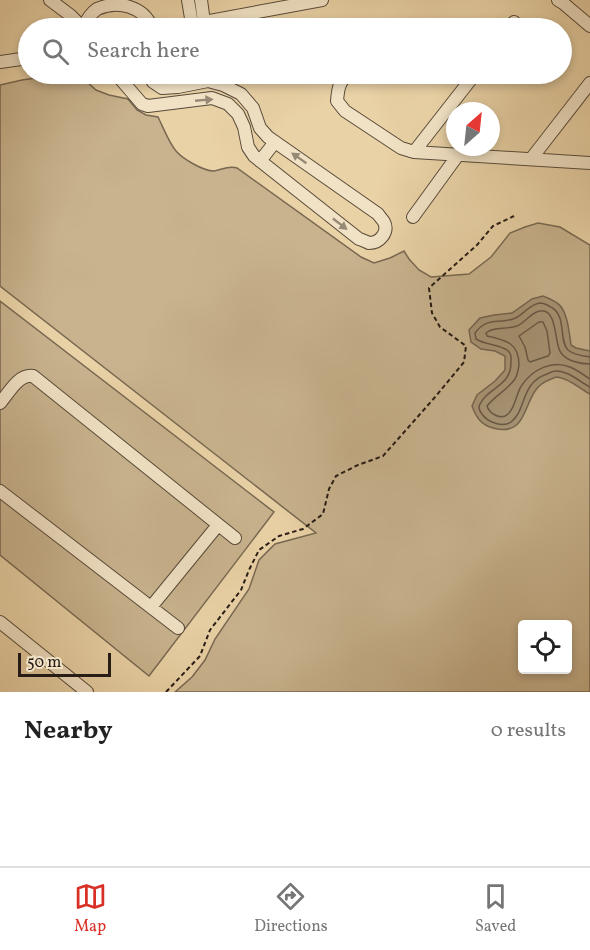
<!DOCTYPE html>
<html lang="en">
<head>
<meta charset="utf-8">
<style>
  body { margin:0; font-family:Vollkorn,serif; background:#f2f2f2; color:#222 }
  .controls { position:absolute; right:18px; bottom:18px; display:grid; overflow:hidden; border-radius:6px; box-shadow:0 3px 9px #0003 }
  .controls button { width:54px; height:54px; display:grid; place-items:center; padding:0; border:0; border-bottom:2px solid #e0e0e0; background:#fff; color:#222; font:30px sans-serif }
  .compass { position:absolute; left:446px; top:102px; width:54px; height:54px; border-radius:50%; background:#fff; box-shadow:0 3px 9px #0003; rotate:27deg }
  .scale { position:absolute; left:18px; bottom:15px; width:93px; box-sizing:border-box; padding-left:6px; border:3px solid #271c16; border-top:0; font-size:16px; line-height:21px; white-space:nowrap; color:#271c16; -webkit-text-stroke:4px #f1e2c5; paint-order:stroke }
  .list { margin:0; padding:0; list-style:none }
  h2 { display:flex; justify-content:space-between; align-items:center; height:78px; margin:0; padding:0 24px; font-size:26px }
  h2 small { font-size:20px; font-weight:400; color:#767676 }
  .icon { flex:none; width:33px; height:33px; fill:none; stroke:currentColor; stroke-width:2; stroke-linecap:round; stroke-linejoin:round }
  .map { position:relative; flex:none; width:590px; height:692px; overflow:hidden }
  .search { position:absolute; background:#fff; box-shadow:0 3px 9px #0003; left:18px; right:18px; top:18px; height:66px; display:flex; align-items:center; gap:15px; box-sizing:border-box; padding:0 21px; border-radius:33px; color:#767676; font-size:22px }
  .sheet { height:174px; background:#fff }
  nav { display:flex; justify-content:space-around; align-items:center; box-sizing:border-box; height:84px; border-top:2px solid #e0e0e0; background:#fff; font-size:16px; color:#767676 }
  nav a { display:grid; justify-items:center; gap:3px }
  nav .on { color:#d93025 }
  .map>svg:first-child { display:block }
  .green { fill:#c8b38e; stroke:#786852; stroke-width:1.5; fill-rule:evenodd }
  .water { fill:#a79475; stroke:#74644f; stroke-width:1.5 }
  .lines { fill:none; stroke-linecap:round; stroke-linejoin:round }
  .shore { stroke:#675846; stroke-width:1.5 }
  .minor-casing { stroke:#584a3a; stroke-width:14 }
  .path { stroke:#271c16; stroke-width:2; stroke-dasharray:4.5 3; stroke-linecap:butt }
  .minor { stroke:#f1e2c5; stroke-width:12 }
  .oneway { fill:#968976 }
</style>
</head>
<body>
<div class="map">
<svg width="590" height="692" viewBox="0 0 590 692">
  <rect width="100%" height="100%" fill="#e9d2a6"/>
  <filter id="stains"><feTurbulence type="fractalNoise" baseFrequency=".00333" numOctaves="4"/><feColorMatrix values="0 0 0 0 .2 0 0 0 0 .09 0 0 0 0 .02 0 0 0 .5 -.17"/></filter>
  <radialGradient id="worn" r=".72"><stop offset=".6" stop-color="#630" stop-opacity="0"/><stop offset="1" stop-color="#630" stop-opacity=".3"/></radialGradient>
  <path class="green" d="M63,74H80L85,80L96,90L109,95L128,99L137,110L146,115L158,117C163,127 169,143 176,151C183,159 203,171 214,171C222,170 228,165 237,168L361,257L374,263L390,258L404,251L409,259L419,270L431,277L469,274L491,257L510,233L525,227L538,223L560,227L590,245V692H175L192,677L205,660L215,639L249,589L259,560L275,544L316,533L0,286V85L22,80ZM522,624H568V670H522Z
    M0,301L274,512L149,676L0,555Z"/>
  <path class="water" d="M543,296C548,298 553,300 557,303C568,310 569,333 571,345L576,348L590,351V394C580,389 569,378 557,377C555,377 551,379 549,380C520,390 533,439 493,428C481,425 476,417 472,406L477,395L495,381L505,370V356L495,351L481,349L471,342L469,330L480,318L494,315L512,313L532,299Z"/>
  <g class="lines">
    <path class="shore" d="M539,322H543L547,331L550,353L548,356L530,362L528,360L525,347L519,336Z
      M590,357C583,356 574,355 568,350C558,341 568,314 549,306C545,304 544,303 540,303C529,304 523,316 513,319C497,324 487,317 475,333L476,339C486,345 497,344 507,350C512,354 511,357 511,363C511,387 487,387 479,406C479,409 480,412 482,414C487,422 503,428 511,422C527,410 520,383 547,374C549,373 554,371 556,371C569,371 580,382 590,387
      M590,364C580,364 567,361 561,353C554,344 558,308 540,311C531,312 525,323 517,326C506,330 494,326 486,333L487,336C506,340 519,343 519,365C518,370 518,374 515,379C507,390 495,396 487,406C489,413 501,421 508,414C516,407 516,393 522,385C533,369 552,360 570,367C577,370 584,375 590,379"/>
    <defs>
      <path id="minor" d="M50,0L70,15L83,28
        M188,0L192,24
        M201,0L204,22
        M558,0L563,3L590,26
        M83,28C86,21 90,14 97,9C118,0 144,6 152,28
        M172,28L322,0
        M509,28L514,22
        M0,62L28,58
        M351,74C339,79 338,89 337,101L345,111L401,148L414,152L590,163
        M117,75L142,104L148,106L212,98L228,104L238,114L244,127L248,147L254,156L359,239C363,240 366,242 369,243C380,243 389,232 384,222C383,220 379,216 378,214L268,137L260,128L253,108L241,94L223,85L208,81L178,87L162,88L153,82L149,74
        M414,152L475,74
        M531,159L590,83
        M260,161L275,142
        M413,217L458,155
        M0,403C9,393 18,374 33,376L235,538
        M0,491L178,628
        M151,607L218,525
        M0,622L87,692"/>
    </defs>
    <use href="#minor" class="minor-casing"/>
    <path class="path" d="M166,692L200,656L210,630L241,590L249,570L259,550L279,536L303,529L323,514L329,489L336,476L358,465L383,456L436,396L464,362L466,346L440,327L432,313L429,288L477,245L493,226L514,216"/>
    <use href="#minor" class="minor"/>
  </g>
  <defs><path id="oneway-solid" d="M-6-.8H1V-3.2L6.5 0L1 3.2V.8H-6Z" transform="scale(1.5)"/></defs>
  <g class="oneway">
    <use href="#oneway-solid" transform="translate(204 100) rotate(-5)"/>
    <use href="#oneway-solid" transform="translate(299 158) rotate(-145)"/>
    <use href="#oneway-solid" transform="translate(340 224) rotate(38)"/>
  </g>
  <rect width="100%" height="100%" filter="url(#stains)"/>
  <rect width="100%" height="100%" fill="url(#worn)"/>
</svg>
<div class="controls">
<button><svg class="icon" aria-label="locate" viewBox="0 0 24 24"><circle cx="12" cy="12" r="6"/><path d="M12 2v4M12 18v4M2 12h4M18 12h4"/></svg></button>
</div>
<svg class="compass" viewBox="-18 -18 36 36"><path d="M0-13l5 13h-10z" fill="#e53935"/><path d="M0 13l5-13h-10z" fill="#767676"/></svg>
<div class="scale">50 m</div>
<div class="search"><svg class="icon" aria-label="search" viewBox="0 0 24 24"><circle cx="10" cy="10" r="6"/><path d="M15 15l6 6"/></svg>Search here</div>
</div>
<section class="sheet">
<h2>Nearby<small>0 results</small></h2>
<ul class="list">
</ul>
</section>
<nav>
<a class="on"><svg class="icon" aria-label="map" viewBox="0 0 24 24"><path d="M3 6l6-2 6 2 6-2v14l-6 2-6-2-6 2zM9 4v14M15 6v14"/></svg>Map</a>
<a><svg class="icon" aria-label="directions" viewBox="0 0 24 24"><path d="M12 3l9 9-9 9-9-9zM9 14v-3h6M13 9l2 2-2 2"/></svg>Directions</a>
<a><svg class="icon" aria-label="saved" viewBox="0 0 24 24"><path d="M7 4h10v16l-5-4-5 4z"/></svg>Saved</a>
</nav>
</body>
</html>
